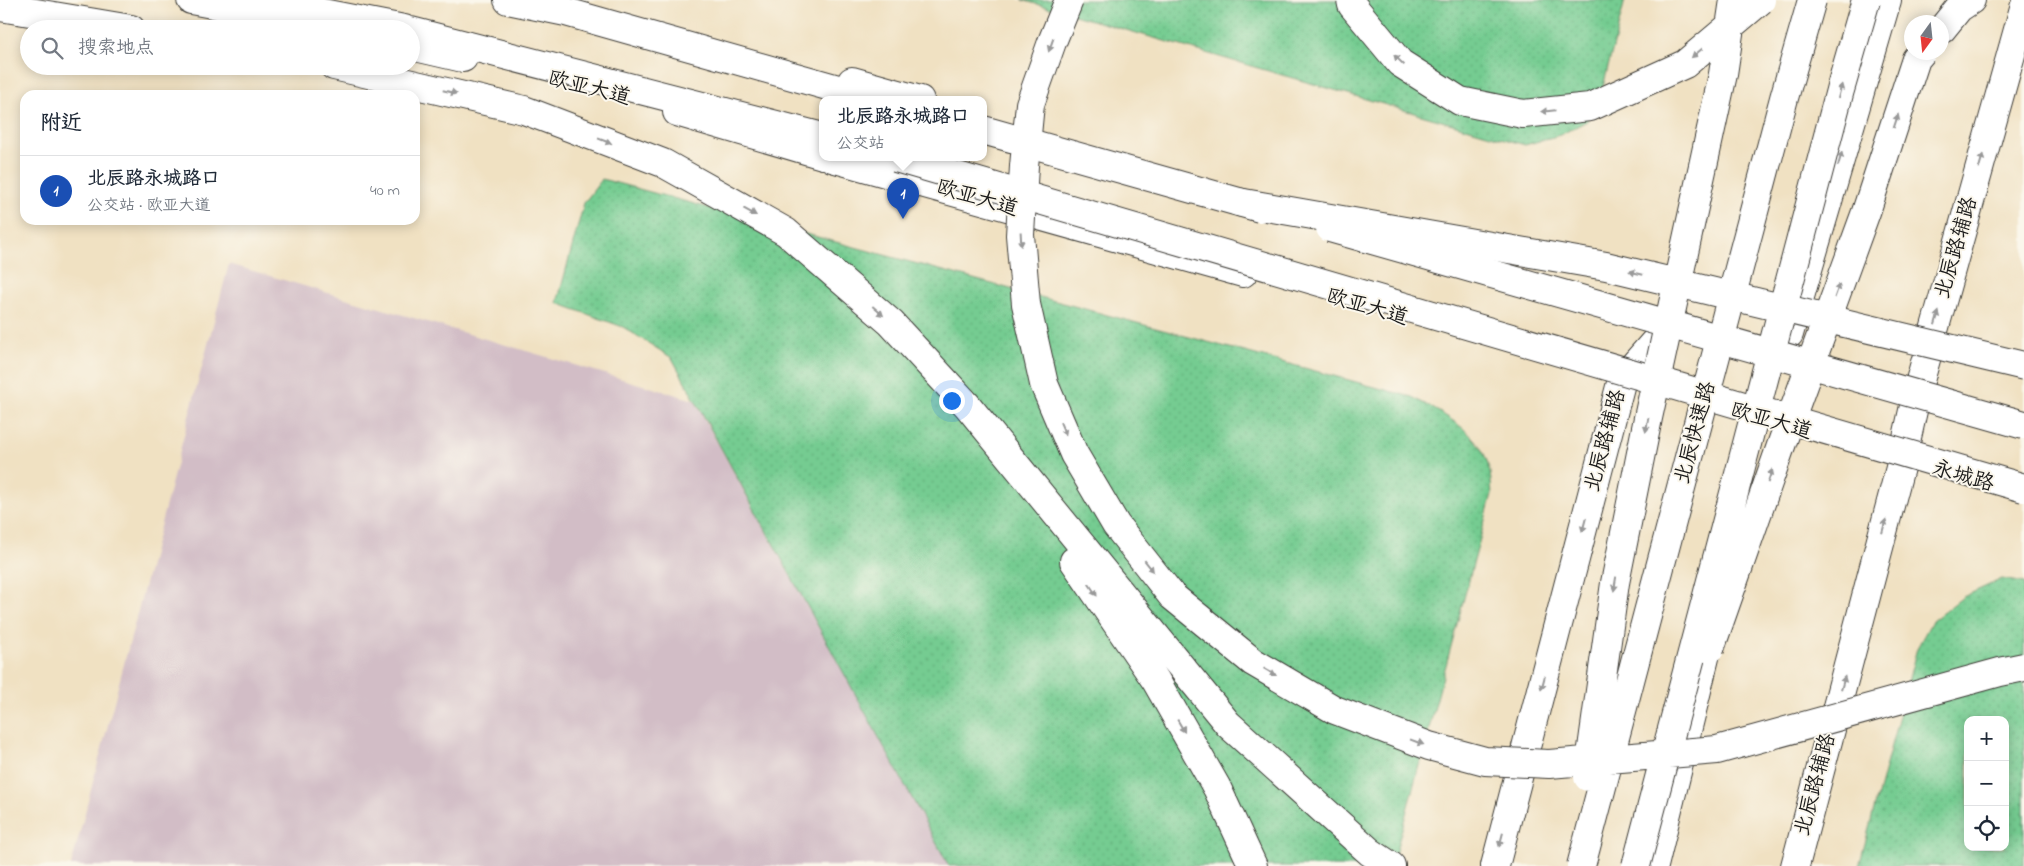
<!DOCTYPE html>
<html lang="zh">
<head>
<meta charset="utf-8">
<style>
  body { margin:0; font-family:"Indie Flower","LXGW WenKai TC",sans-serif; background:#f2f2f3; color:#1f2937 }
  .controls { position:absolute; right:15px; bottom:15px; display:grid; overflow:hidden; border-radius:10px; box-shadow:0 2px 12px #0003 }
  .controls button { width:45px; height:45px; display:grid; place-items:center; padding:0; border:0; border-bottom:1px solid #e0e1e3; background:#fff; color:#1f2937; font:25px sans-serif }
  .compass { position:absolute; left:1904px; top:15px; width:45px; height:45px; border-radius:50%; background:#fff; box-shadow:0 2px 12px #0003; rotate:195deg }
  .you { position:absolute; left:951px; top:400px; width:18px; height:18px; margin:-12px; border:4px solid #fff; border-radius:50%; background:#1a73e8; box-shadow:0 0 0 8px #1a73e833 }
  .badge { display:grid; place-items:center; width:32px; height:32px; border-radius:50%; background:#b5179e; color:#fff; font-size:16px; font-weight:700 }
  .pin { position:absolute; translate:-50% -41px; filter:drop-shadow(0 1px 2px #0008) }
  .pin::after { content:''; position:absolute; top:26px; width:18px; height:15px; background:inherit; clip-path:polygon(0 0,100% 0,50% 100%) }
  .popup { position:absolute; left:819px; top:96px; width:168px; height:65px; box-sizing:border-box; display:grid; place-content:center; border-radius:10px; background:#fff; filter:drop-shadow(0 1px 4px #0005); font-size:16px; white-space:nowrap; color:#747a83 }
  .popup b { font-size:19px; color:#1f2937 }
  .popup::after { content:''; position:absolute; left:50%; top:100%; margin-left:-10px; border:10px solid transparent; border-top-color:#fff }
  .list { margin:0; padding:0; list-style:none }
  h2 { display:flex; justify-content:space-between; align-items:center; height:65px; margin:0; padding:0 20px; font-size:21px }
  h2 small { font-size:16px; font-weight:400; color:#747a83 }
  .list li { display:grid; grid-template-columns:32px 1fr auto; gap:15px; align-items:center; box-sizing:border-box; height:70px; padding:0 20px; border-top:1px solid #e0e1e3 }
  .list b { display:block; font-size:19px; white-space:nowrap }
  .list p { margin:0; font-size:16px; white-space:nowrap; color:#747a83 }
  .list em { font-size:16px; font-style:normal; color:#747a83 }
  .icon { flex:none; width:28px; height:28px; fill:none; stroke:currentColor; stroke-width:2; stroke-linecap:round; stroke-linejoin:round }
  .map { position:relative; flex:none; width:2024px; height:866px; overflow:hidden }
  .search { position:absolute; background:#fff; box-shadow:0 2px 12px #0003; left:20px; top:20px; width:400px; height:55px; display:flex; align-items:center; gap:12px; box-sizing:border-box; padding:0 18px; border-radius:28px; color:#747a83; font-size:19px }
  .panel { position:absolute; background:#fff; box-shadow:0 2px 12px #0003; left:20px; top:90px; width:400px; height:135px; border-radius:15px }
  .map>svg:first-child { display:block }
  .industrial { fill:#d2bdc6 }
  .grass { fill:url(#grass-dots); stroke:#487456; fill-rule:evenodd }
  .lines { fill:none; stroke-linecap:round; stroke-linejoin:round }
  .minor-casing { stroke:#3c3a35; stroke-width:30 }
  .major-casing { stroke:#3c3a35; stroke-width:30 }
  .highway-casing { stroke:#3c3a35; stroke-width:30 }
  .minor { stroke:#fff; stroke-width:28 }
  .major { stroke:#fff; stroke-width:28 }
  .highway { stroke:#fff; stroke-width:28 }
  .major-bridge-casing { stroke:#3c3a35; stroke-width:30; stroke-linecap:butt }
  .highway-bridge-casing { stroke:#3c3a35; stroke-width:30; stroke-linecap:butt }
  .major-bridge { stroke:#fff; stroke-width:28 }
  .highway-bridge { stroke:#fff; stroke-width:28 }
  .oneway { fill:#999 }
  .labels { text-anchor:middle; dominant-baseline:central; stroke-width:4; stroke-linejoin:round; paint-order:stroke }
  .street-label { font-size:21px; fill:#1c1c1c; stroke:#fbf7ec }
</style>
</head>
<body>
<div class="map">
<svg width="2024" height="866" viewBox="0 0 2024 866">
  <defs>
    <pattern id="grass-dots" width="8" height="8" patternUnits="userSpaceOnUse" patternTransform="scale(1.25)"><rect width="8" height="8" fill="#74cc91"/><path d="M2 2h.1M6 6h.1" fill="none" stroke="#64af7c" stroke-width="1.8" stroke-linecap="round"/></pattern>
  </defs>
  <rect width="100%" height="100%" fill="#fbf7ec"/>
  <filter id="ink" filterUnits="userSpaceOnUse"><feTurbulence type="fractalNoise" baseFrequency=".02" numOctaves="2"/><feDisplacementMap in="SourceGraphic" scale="10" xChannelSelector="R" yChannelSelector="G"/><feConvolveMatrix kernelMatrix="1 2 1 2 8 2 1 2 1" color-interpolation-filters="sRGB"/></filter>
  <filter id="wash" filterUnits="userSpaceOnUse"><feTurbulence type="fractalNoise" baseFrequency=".0096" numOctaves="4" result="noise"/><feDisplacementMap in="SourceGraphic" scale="20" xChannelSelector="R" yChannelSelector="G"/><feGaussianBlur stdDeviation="1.12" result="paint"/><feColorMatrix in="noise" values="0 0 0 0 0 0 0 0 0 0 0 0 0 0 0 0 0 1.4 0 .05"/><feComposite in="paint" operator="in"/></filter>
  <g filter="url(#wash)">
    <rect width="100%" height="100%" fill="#f0e1c2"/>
    <path class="industrial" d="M229,264L694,400L949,866H71Z"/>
    <path class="grass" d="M1022,0H1625L1603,87L1587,121L1560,135L1525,145Z
      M602,179L1412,397C1441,413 1478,430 1488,464C1491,473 1491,485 1492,494L1392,866H949L672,358L623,327L557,303L584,203Z
      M2002,579L2024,583V866H1859L1917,648L1932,621L1963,597ZM1968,720H2005V847H1968Z"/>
  </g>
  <g filter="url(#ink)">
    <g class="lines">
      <defs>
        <path id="minor" d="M191,0L285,18
          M411,46L463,58
          M852,81L920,100
          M677,112L823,155
          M832,158L1243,273"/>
        <path id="major" d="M256,0L404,29
          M508,0L566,12L877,100
          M411,31L823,137
          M1789,334L1887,0
          M1495,866L1622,379L1674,320
          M1654,866L1713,625
          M1795,866L1902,460L1918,388L2024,8"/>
        <path id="highway" d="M0,7L131,29
          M1942,29L1959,8L1971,0
          M334,66L524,110L663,163L786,232L891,323L967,405L1228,724L1370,852L1391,866
          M1074,561L1156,681L1217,788L1253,866"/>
      </defs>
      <use href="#minor" class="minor-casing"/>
      <use href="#major" class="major-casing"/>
      <use href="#highway" class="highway-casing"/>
      <use href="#minor" class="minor"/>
      <use href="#major" class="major"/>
      <use href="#highway" class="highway"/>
      <defs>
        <path id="major-bridge" d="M983,130L1260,208
          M896,158L2024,488
          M1330,228L2024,425"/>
        <path id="highway-bridge" d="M1069,0L1052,42L1030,104L1024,166L1020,235L1026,304L1044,384L1074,454L1116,525L1172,596L1253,662L1335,710L1429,746L1485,761L1549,764L1717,750L2000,672L2024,667
          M1351,0L1352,5L1400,63L1460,101L1523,114L1590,107L1685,64L1761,0
          M1238,202L1606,266L2024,366
          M1710,649L1783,440L1866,212L1916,59L1922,52
          M1588,777L1615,583L1648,418L1723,74L1734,0
          M1581,866L1784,98L1812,0
          M1636,866L1840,90L1866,0"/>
      </defs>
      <use href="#major-bridge" class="major-bridge-casing"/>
      <use href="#highway-bridge" class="highway-bridge-casing"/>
      <use href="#major-bridge" class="major-bridge"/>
      <use href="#highway-bridge" class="highway-bridge"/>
    </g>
    <defs><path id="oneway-solid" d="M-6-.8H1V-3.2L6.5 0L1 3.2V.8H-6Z" transform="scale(1.25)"/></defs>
    <g class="oneway">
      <use href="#oneway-solid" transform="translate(1051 45) rotate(110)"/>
      <use href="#oneway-solid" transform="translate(1697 53) rotate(140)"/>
      <use href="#oneway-solid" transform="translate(1399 60) rotate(-136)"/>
      <use href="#oneway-solid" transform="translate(1840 91) rotate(-75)"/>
      <use href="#oneway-solid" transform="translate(450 92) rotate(13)"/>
      <use href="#oneway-solid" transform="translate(1548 111) rotate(174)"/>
      <use href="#oneway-solid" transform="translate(1896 121) rotate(-72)"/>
      <use href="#oneway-solid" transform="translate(605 141) rotate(21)"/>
      <use href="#oneway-solid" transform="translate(1840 159) rotate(-74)"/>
      <use href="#oneway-solid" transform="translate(1981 161) rotate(-74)"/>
      <use href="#oneway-solid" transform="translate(750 212) rotate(29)"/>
      <use href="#oneway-solid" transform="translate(1021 239) rotate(87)"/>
      <use href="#oneway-solid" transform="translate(1636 273) rotate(-166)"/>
      <use href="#oneway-solid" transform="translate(1837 291) rotate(-70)"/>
      <use href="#oneway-solid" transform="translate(878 311) rotate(41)"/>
      <use href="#oneway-solid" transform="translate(1937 318) rotate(-74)"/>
      <use href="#oneway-solid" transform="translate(1647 425) rotate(101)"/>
      <use href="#oneway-solid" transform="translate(1063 429) rotate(67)"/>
      <use href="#oneway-solid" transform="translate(1770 476) rotate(-71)"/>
      <use href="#oneway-solid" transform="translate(1584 525) rotate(105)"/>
      <use href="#oneway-solid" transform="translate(1884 526) rotate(-75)"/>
      <use href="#oneway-solid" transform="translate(1149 566) rotate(52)"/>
      <use href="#oneway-solid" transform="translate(1615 584) rotate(99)"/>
      <use href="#oneway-solid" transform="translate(1093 590) rotate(56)"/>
      <use href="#oneway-solid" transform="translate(1270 672) rotate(30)"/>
      <use href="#oneway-solid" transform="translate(1543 683) rotate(105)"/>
      <use href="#oneway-solid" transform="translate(1843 683) rotate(-75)"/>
      <use href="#oneway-solid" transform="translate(1181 726) rotate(60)"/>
      <use href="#oneway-solid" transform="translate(1417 742) rotate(21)"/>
      <use href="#oneway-solid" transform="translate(1501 840) rotate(105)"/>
    </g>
  </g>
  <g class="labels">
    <g class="street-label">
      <text transform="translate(589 89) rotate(14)">欧亚大道</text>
      <text transform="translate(977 199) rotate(16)">欧亚大道</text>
      <text transform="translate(1957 248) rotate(-74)">北辰路辅路</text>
      <text transform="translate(1367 308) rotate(16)">欧亚大道</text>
      <text transform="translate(1771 422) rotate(16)">欧亚大道</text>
      <text transform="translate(1696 433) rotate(-75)">北辰快速路</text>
      <text transform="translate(1606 441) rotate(-75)">北辰路辅路</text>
      <text transform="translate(1963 477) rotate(16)">永城路</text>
      <text transform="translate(1816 785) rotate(-75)">北辰路辅路</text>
    </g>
  </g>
</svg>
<div class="controls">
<button>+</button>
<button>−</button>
<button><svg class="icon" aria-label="locate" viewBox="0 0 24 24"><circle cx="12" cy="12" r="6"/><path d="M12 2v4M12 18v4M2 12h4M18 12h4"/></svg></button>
</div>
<svg class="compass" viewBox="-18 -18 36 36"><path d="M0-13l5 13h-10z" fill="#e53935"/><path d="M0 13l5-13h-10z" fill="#747a83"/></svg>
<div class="you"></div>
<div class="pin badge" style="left:903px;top:219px;background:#1a4fb4">1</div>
<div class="popup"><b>北辰路永城路口</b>公交站</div>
<div class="search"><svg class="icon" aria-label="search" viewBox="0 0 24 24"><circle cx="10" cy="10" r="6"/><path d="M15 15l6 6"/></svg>搜索地点</div>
<section class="panel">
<h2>附近<small></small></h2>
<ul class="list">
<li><span class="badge" style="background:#1a4fb4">1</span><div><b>北辰路永城路口</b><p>公交站 · 欧亚大道</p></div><em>40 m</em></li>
</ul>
</section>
</div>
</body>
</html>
